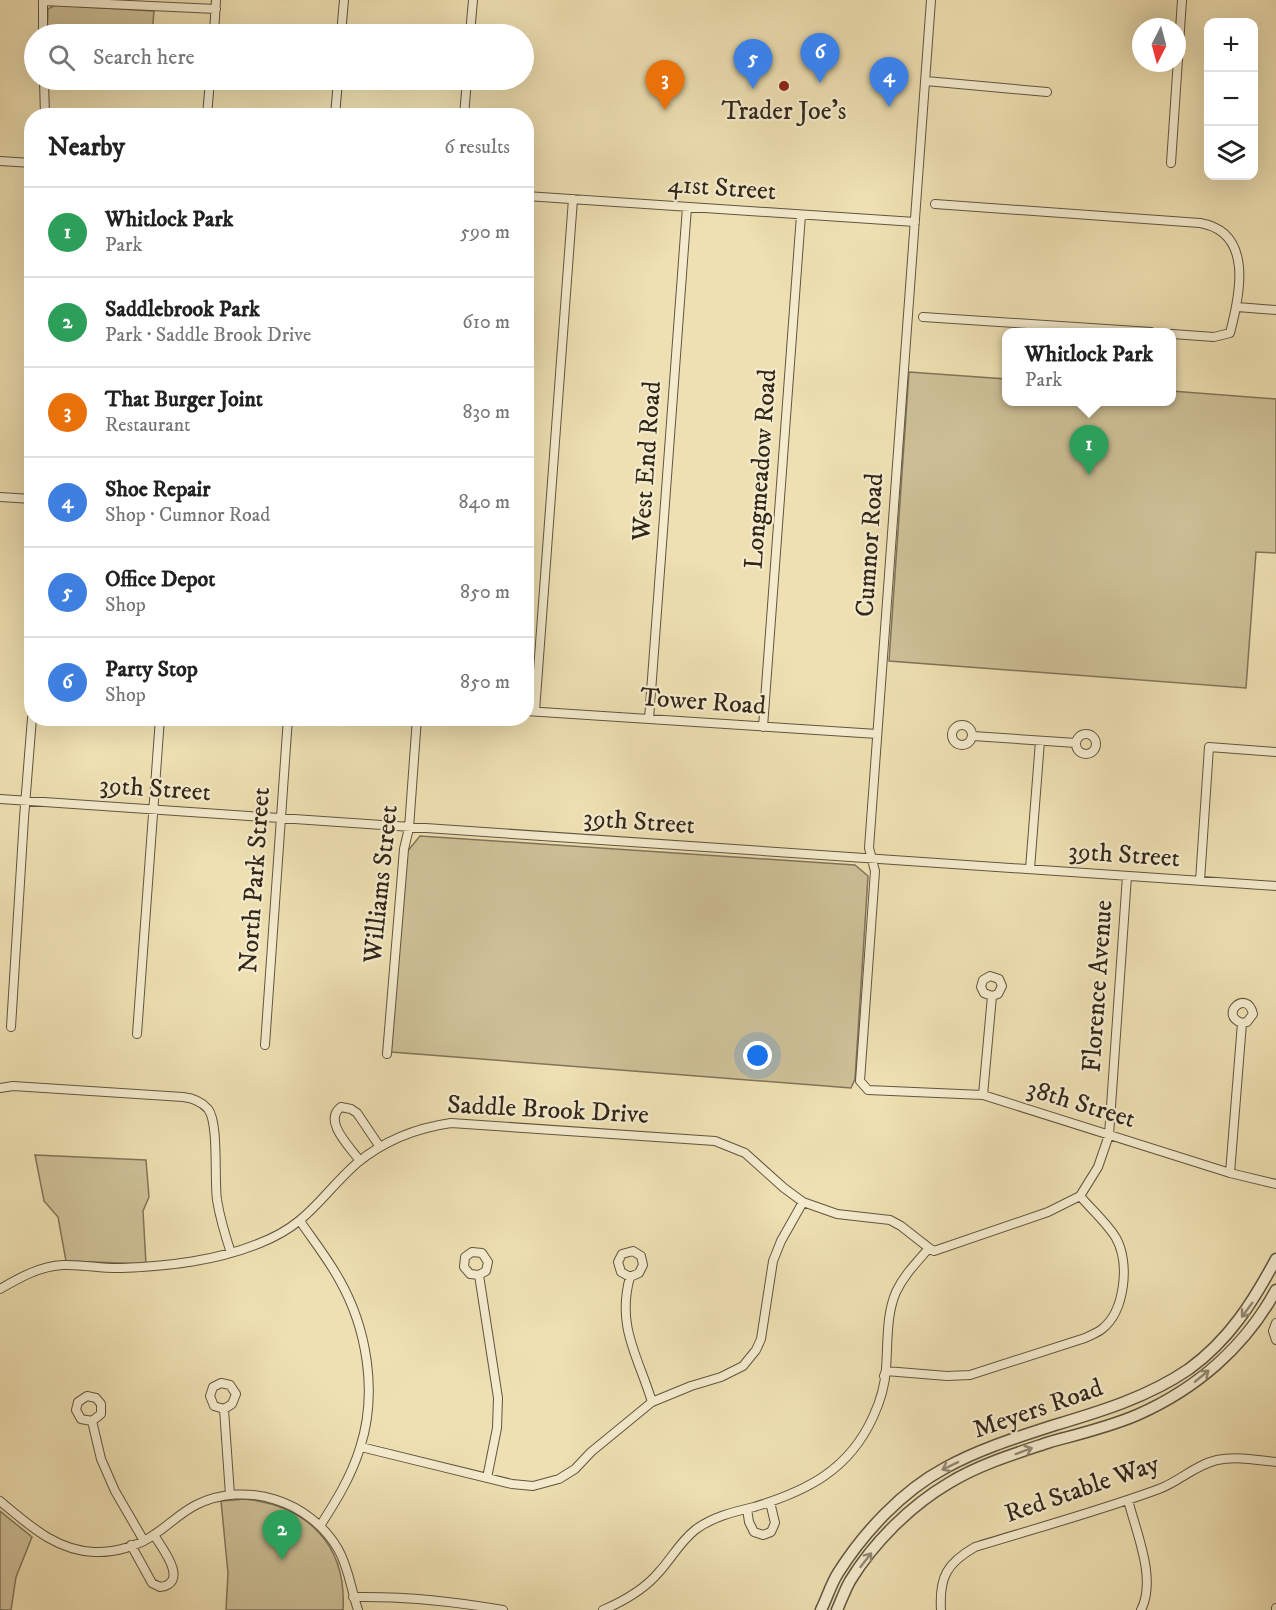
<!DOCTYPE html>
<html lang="en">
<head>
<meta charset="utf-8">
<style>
  body { margin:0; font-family:"IM FELL DW Pica",serif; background:#f2f2f2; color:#222 }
  .controls { position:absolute; right:18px; top:18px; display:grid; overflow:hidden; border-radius:12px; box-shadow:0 6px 24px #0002 }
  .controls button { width:54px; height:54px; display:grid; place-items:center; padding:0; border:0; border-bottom:2px solid #e0e0e0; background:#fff; color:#222; font:30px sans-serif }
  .compass { position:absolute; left:1132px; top:18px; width:54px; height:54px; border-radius:50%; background:#fff; box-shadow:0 6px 24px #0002; rotate:186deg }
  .you { position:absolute; left:758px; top:1056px; width:21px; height:21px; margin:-15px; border:4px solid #fff; border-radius:50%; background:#1a73e8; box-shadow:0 0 0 9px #1a73e833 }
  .badge { display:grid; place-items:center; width:39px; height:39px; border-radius:50%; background:#db2777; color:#fff; font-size:20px; font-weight:700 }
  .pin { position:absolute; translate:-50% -50px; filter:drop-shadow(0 2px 3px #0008) }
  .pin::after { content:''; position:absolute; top:32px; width:21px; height:18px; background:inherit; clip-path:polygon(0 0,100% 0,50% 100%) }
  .popup { position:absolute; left:1002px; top:328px; width:174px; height:78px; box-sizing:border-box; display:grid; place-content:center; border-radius:12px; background:#fff; filter:drop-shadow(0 2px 4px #0005); font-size:20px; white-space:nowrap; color:#767676 }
  .popup b { font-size:22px; color:#222 }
  .popup::after { content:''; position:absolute; left:50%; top:100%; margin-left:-12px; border:12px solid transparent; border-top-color:#fff }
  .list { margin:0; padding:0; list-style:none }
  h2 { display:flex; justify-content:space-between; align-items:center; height:78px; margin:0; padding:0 24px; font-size:26px }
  h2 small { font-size:20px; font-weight:400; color:#767676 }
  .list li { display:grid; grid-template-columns:39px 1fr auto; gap:18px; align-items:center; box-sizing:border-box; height:90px; padding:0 24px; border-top:2px solid #e0e0e0 }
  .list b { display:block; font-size:22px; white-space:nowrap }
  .list p { margin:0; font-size:20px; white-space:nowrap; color:#767676 }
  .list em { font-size:20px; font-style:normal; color:#767676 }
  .icon { flex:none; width:33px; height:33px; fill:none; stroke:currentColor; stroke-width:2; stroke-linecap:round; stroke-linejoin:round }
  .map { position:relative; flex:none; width:1276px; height:1610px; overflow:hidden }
  .search { position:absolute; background:#fff; box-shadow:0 6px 24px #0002; left:24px; top:24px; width:510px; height:66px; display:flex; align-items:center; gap:15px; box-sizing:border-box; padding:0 21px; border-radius:33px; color:#767676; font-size:22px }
  .panel { position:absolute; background:#fff; box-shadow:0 6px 24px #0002; left:24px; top:108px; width:510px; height:618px; border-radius:24px }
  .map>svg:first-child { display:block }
  .green { fill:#cec198; stroke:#80745a; stroke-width:1.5 }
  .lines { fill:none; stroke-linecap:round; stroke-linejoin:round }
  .minor-casing { stroke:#605541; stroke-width:10 }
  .tertiary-casing { stroke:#605541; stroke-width:13 }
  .minor { stroke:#f4ebcd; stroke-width:8 }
  .tertiary { stroke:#f4ebcd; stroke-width:10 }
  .oneway { stroke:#928974 }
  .poi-dot { fill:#8f2418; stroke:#f4ebcd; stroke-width:2 }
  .labels { text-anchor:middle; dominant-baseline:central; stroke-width:4.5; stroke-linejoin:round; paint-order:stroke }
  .poi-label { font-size:26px; fill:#31271b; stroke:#f4ebcd }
  .street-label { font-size:26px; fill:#31271b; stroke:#f4ebcd }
</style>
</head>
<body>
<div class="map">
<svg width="1276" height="1610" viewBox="0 0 1276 1610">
  <rect width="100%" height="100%" fill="#eee0b2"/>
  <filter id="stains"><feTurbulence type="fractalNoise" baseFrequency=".00333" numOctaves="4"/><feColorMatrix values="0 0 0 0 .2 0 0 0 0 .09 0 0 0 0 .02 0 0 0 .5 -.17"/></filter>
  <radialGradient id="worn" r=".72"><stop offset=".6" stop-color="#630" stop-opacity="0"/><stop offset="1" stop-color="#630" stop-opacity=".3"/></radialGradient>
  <path class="green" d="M55,5L154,11L152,34H47L48,9Z
    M909,372L1006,379V402H1172V391L1276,399V553L1256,552L1246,688L889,661Z
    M420,836L855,865L868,876L855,1079L851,1088L391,1052L406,853Z
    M35,1155L146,1160L149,1197L143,1211L146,1264L66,1261L58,1217L44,1201Z
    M245,1499C308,1506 347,1545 343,1610H226L228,1573L221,1501Z
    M0,1511L32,1537L16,1577L11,1610H0Z"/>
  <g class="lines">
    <defs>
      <path id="minor" d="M43,0V34
        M931,0L869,848L875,871L860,1081L868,1090L983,1095L1230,1173L1276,1184
        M43,1L216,9
        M214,34L216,0
        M341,34L344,0
        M470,34L473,0
        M44,80L45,116
        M926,81L1047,92
        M207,116L210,80
        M335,116L338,80
        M464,116L467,80
        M0,161L32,163
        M1171,163L1182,0
        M526,196L915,222
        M935,204L1200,223C1254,232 1240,295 1230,333L1214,337L1172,334
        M1237,307L1276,310
        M923,317L1151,332
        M0,497L32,499
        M526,711L877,734
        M535,711L573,199
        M649,719L687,207
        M952 735a10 10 0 1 1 20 0a10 10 0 1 1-20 0Z
        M763,727L801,215
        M1076 744a10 10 0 1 1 20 0a10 10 0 1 1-20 0Z
        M973,736L1076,743
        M0,799L1276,886
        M1030,869L1040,741
        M1200,881L1209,747L1276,752
        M11,1027L24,818L32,718
        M137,1034L160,718
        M265,1045L288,718
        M387,1054L404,849L409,828L417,718
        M0,1088L13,1086L183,1097C192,1098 202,1102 208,1109C219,1123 214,1178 217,1200C220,1218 225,1235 231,1253
        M983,1095L992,996L998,994L1002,986L999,979L990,976L983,980L981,987L984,993L992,996
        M360,1161C351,1148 322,1121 341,1107L351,1109L357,1113L380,1147
        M1230,1173L1242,1023L1247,1022L1253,1014C1247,988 1218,1015 1242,1023
        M300,1221C313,1240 328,1259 339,1279C367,1328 378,1393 360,1448C351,1477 336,1501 320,1526
        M929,1248L934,1251L1048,1212L1080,1196L1098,1167L1109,1135L1127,876
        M479,1275L470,1274L464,1267L465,1257L472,1252L482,1253L488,1262L486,1271L479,1275L498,1398L497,1428L487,1478
        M630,1277L621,1272L618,1262L622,1254L633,1251L641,1256L643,1265L639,1273L630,1277C616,1327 639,1358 652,1402
        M0,1289C19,1278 40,1266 63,1265C83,1264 102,1269 122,1268C169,1266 216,1261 260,1243C309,1224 321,1195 357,1163C385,1140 416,1128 451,1123L715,1141L745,1153L784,1188L803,1202L837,1214L890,1220L901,1226L929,1248
        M1276,1323L1273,1331L1276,1340
        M884,1376L886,1371L947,1376L970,1375L1085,1338C1091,1335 1097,1333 1102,1329C1125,1311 1130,1263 1116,1238C1107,1223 1091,1209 1080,1196
        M224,1409L214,1406L210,1396L213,1387L221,1383L230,1385L236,1394L232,1404L224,1409L230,1495
        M92,1421L81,1419L76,1410L78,1402L87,1396L96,1398L101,1404V1414L92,1421L101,1459L115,1491L144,1541
        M361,1447L512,1484L533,1486L559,1479L575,1469L591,1452L652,1402L691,1386L721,1377L743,1366L756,1350L761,1339L773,1261L781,1241L803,1202
        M1128,1500C1136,1532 1157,1579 1141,1610
        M0,1501C29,1525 55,1550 94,1552C114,1553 139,1546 155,1534C169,1525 180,1513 196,1505C246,1480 310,1501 338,1549C349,1568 351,1590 358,1610
        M747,1509L749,1522L754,1532L763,1535L771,1532L775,1523L770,1502
        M131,1545L152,1583L160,1587C190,1583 162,1548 154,1535
        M353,1597C404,1596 453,1601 503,1610
        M603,1610C624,1601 644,1590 659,1572C671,1559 680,1542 695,1530C712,1517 733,1512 754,1507C807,1491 849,1470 873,1417C880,1402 885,1385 886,1369C888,1343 886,1315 896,1292C904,1275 917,1262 929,1248
        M941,1610C939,1577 947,1563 975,1547C1037,1528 1099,1511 1159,1489C1180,1481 1195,1465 1217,1460C1236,1456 1257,1460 1276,1462
        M1276,1610V1608"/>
      <path id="tertiary" d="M821,1610C827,1598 831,1584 838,1573C864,1532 902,1491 945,1468C979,1449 1018,1437 1055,1425C1102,1411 1148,1397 1189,1369C1229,1340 1253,1302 1276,1259
        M837,1610C841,1601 845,1590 850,1581C874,1542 910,1506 949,1483C980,1464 1017,1453 1050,1442C1079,1434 1109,1427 1137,1415C1196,1389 1245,1347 1276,1290"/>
    </defs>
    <use href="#minor" class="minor-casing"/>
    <use href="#tertiary" class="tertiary-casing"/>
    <use href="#minor" class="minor"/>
    <use href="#tertiary" class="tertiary"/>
  </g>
  <defs><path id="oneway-shaft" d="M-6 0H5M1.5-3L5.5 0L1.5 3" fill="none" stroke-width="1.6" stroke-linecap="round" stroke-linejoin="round" transform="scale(1.5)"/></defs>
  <g class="oneway">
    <use href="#oneway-shaft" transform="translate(1247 1310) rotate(127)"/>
    <use href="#oneway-shaft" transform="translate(1202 1376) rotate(-39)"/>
    <use href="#oneway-shaft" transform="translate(1024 1451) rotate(-20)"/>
    <use href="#oneway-shaft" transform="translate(950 1466) rotate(154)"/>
    <use href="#oneway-shaft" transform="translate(866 1560) rotate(-52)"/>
  </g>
  <circle class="poi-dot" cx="784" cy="86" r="6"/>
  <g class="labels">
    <g class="poi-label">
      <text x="784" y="111">Trader Joe's</text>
    </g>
    <g class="street-label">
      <text transform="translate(722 188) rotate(4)">41st Street</text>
      <text transform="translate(647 461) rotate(-86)">West End Road</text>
      <text transform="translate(761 469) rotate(-86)">Longmeadow Road</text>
      <text transform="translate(870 545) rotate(-86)">Cumnor Road</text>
      <text transform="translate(703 702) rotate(4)">Tower Road</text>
      <text transform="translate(155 789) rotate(4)">39th Street</text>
      <text transform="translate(639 822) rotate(4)">39th Street</text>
      <text transform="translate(1124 855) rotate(4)">39th Street</text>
      <text transform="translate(255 880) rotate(-86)">North Park Street</text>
      <text transform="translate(381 884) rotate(-84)">Williams Street</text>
      <text transform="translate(1098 986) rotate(-86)">Florence Avenue</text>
      <text transform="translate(1081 1104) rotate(17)">38th Street</text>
      <text transform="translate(548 1110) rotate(3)">Saddle Brook Drive</text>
      <text transform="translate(1038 1409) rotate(-19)">Meyers Road</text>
      <text transform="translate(1082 1489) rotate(-19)">Red Stable Way</text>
    </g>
  </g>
  <rect width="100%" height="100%" filter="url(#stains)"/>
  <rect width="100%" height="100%" fill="url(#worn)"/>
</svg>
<div class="controls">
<button>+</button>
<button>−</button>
<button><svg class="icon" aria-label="layers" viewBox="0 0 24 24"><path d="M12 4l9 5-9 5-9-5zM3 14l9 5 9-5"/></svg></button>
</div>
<svg class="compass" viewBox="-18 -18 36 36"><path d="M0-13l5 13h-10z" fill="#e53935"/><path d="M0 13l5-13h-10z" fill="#767676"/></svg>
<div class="you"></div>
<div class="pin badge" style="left:1089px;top:475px;background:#2e9e5b">1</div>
<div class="popup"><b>Whitlock Park</b>Park</div>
<div class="pin badge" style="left:282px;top:1560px;background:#2e9e5b">2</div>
<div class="pin badge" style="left:665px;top:110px;background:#e8710a">3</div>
<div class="pin badge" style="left:889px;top:107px;background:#3f7fe0">4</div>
<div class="pin badge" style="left:753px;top:89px;background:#3f7fe0">5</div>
<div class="pin badge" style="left:820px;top:83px;background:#3f7fe0">6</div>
<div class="search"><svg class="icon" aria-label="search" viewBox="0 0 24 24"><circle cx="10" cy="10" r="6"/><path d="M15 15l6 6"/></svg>Search here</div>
<section class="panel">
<h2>Nearby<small>6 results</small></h2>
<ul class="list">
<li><span class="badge" style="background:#2e9e5b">1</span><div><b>Whitlock Park</b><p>Park</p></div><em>590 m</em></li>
<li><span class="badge" style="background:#2e9e5b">2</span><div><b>Saddlebrook Park</b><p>Park · Saddle Brook Drive</p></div><em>610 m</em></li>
<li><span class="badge" style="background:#e8710a">3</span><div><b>That Burger Joint</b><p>Restaurant</p></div><em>830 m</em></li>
<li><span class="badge" style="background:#3f7fe0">4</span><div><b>Shoe Repair</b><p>Shop · Cumnor Road</p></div><em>840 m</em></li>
<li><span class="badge" style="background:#3f7fe0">5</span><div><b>Office Depot</b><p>Shop</p></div><em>850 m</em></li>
<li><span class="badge" style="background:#3f7fe0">6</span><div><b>Party Stop</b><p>Shop</p></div><em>850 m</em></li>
</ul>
</section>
</div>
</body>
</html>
